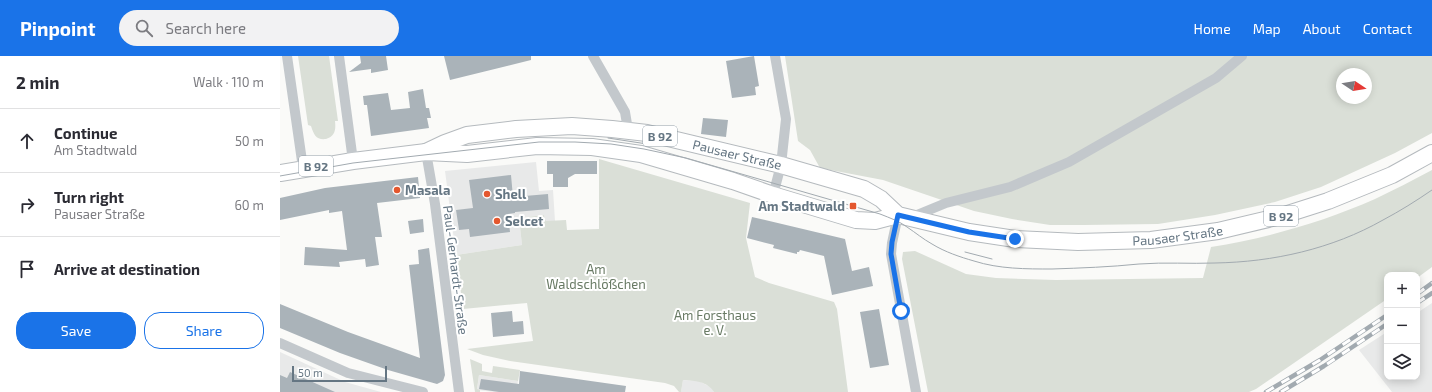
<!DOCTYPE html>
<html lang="en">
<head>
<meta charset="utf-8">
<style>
  body { margin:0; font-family:"Exo 2",sans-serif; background:#f2f2f3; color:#2b2b33 }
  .controls { position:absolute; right:12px; bottom:12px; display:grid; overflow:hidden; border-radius:8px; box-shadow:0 2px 10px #0003 }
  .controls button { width:36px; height:36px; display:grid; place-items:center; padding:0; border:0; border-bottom:1px solid #e1e1e2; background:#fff; color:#2b2b33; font:20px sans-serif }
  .compass { position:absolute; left:1056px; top:12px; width:36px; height:36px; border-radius:50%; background:#fff; box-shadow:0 2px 10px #0003; rotate:102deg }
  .scale { position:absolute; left:12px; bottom:10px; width:95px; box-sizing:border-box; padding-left:4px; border:2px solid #657683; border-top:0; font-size:11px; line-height:14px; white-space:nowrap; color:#657683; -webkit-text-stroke:3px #fff; paint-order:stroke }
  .stop { position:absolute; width:12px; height:12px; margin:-9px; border:3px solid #1a73e8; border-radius:50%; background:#fff }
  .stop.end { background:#1a73e8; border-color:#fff; box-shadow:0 1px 4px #0008 }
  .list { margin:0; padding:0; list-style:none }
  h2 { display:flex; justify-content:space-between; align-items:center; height:52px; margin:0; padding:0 16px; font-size:17px }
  h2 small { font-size:13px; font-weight:400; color:#7c7c81 }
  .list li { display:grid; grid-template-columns:26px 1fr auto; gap:12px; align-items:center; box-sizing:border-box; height:64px; padding:0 16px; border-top:1px solid #e1e1e2 }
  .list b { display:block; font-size:15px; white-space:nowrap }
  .list p { margin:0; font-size:13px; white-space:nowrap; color:#7c7c81 }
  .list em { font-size:13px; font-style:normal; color:#7c7c81 }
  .actions { display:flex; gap:8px; padding:12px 16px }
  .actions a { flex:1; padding:9px 0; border:1px solid #1a73e8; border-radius:16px; text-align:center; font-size:14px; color:#1a73e8 }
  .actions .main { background:#1a73e8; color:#fff }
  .icon { flex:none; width:22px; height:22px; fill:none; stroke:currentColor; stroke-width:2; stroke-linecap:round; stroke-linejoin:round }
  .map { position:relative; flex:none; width:1152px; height:336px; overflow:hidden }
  header { display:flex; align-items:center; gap:24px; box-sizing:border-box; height:56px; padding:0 20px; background:#1a73e8; color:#fff }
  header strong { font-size:19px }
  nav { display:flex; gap:22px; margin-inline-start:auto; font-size:14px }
  .search { width:280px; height:36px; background:#f2f2f3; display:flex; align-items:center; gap:10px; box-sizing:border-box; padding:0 14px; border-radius:22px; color:#7c7c81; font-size:15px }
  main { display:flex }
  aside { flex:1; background:#fff }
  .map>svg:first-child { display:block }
  .built { fill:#e8e9e9 }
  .green { fill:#dadfd7; fill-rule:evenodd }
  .building { fill:#aab3b9 }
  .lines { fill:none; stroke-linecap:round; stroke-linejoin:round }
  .primary-casing { stroke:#b5babe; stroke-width:18 }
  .street { stroke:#c3c8cc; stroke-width:10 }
  .primary { stroke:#fff; stroke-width:16 }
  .tram { stroke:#a2aab0; stroke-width:1 }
  .rail-casing { stroke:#a2aab0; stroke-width:4.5 }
  .rail { stroke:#fff; stroke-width:3; stroke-dasharray:9; stroke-linecap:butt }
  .route { stroke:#1a73e8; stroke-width:5 }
  .poi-dot { fill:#e4572e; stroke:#fff; stroke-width:1.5 }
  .labels { text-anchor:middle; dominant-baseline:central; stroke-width:4; stroke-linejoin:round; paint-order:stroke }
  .shield { fill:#fff; stroke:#939fa8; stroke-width:1 }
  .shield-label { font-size:12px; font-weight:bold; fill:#657683 }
  .street-label { font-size:13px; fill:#657683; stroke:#fff }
  .poi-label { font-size:13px; font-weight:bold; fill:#657683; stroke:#fff; text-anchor:start }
  .park-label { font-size:13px; fill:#687a64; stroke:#fff }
</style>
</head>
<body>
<header>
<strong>Pinpoint</strong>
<div class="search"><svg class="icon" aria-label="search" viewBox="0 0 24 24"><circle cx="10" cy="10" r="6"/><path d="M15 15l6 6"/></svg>Search here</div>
<nav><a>Home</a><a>Map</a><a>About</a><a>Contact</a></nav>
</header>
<main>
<aside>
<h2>2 min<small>Walk · 110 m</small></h2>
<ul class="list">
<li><svg class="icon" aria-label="ahead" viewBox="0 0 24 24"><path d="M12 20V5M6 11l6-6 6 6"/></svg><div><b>Continue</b><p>Am Stadtwald</p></div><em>50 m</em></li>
<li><svg class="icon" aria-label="right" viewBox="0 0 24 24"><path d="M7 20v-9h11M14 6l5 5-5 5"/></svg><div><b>Turn right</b><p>Pausaer Straße</p></div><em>60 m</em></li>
<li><svg class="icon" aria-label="arrive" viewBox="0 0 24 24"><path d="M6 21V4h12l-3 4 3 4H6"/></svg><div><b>Arrive at destination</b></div></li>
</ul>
<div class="actions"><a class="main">Save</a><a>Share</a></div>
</aside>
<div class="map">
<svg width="1152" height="336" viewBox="0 0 1152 336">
  <rect width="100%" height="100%" fill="#fafaf8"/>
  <path class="built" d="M256,106L259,135L273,134L275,165H266L264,159L239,162L242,189L176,199L165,115Z
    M1152,247V336H1112L1079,294L1107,276V321H1137V257Z
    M0,296L65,326L101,336H0Z
    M199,319L238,325L236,336H214L197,334Z
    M403,324L419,325L432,332L434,336H401Z"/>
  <path class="green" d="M18,0H49L58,65H55C56,74 55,80 46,83C36,84 34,79 31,70L28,69Z
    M505,0H1152V77L1115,97L1041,131L995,146L935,159L878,168L804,169H770L732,163L694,155L603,124L540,112L530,94L518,85ZM1062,18H1086V42H1062Z
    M319,103L470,147L466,182L475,221L489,227L554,246L557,253L568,336H434C427,325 415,325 403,324L401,336H399L394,330L385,327L230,305L203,299L187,293L253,285L247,247L183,253L176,199L242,189L239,162L264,159L266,165L286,164L287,174L319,173Z
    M1152,114V211L1137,222V219H1107V243L976,333L969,336H648L622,203L623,196L635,195L686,218L716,222L776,224L923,222L931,191C987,182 1043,166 1095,143C1114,134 1133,124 1152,114Z
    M190,303L202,308V315L212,317L213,310L240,314L238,325L199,319L197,333L200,334V336H195Z"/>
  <path class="building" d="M80,0H106L108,14L91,17V13L69,16L81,7Z
    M164,0H251V4L170,24Z
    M474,0L479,30L475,31L476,39L452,42L446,5Z
    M143,33L146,52H149L151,62H147L149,72L91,80L87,49H84L83,40L108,37L111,54L130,52L128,36Z
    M423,62L448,64L446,81L421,78Z
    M267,105H317V118H295L288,122V131H273V118H267Z
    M231,119L233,141L268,138L269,153L235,156V157L228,158L230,176L190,181L189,173L179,174L176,154L193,152L189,124Z
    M138,121L140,142L97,147L102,181H95L99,209L86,211L85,203L59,206L60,211L24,209L25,191L67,194L62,155L49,157V154L0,164V142L45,132Z
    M472,161L565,183L572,215L589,211L593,230L552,239L544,200L520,194L519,196H517V198L493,192L494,189L467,182Z
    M143,163L144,176L130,178L128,165Z
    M149,192L165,319L163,325L157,328L108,314L60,297L0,272V248L68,276L140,302L129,209L139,208L138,194Z
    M599,253L609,309L590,312L580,256Z
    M232,255L233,266L243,265L244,278L213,281L211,257Z
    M240,315L346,330L345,336H219L199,333L201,323L239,328Z
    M10,316L55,336H0V319L7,322Z"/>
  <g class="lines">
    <defs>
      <g id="primary">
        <path id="s1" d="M146,96L165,87L187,79L236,73L292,70L332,73L367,77L501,109L584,133L601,143L618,159L689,176L735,183L798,186L871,184L938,175L1001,160L1048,145L1112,119L1152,97"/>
        <path d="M0,117L73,105L146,96L187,98L257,90L312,91L361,98L453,125L493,139L576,164L595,165L618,159"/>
      </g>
    </defs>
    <use href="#primary" class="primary-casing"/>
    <path class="street" d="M7,0L23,112
      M59,0L73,105
      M313,0L345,56L347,68L346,74
      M146,96L155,148L179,336
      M493,139L501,109L506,63L495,0
      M618,159L612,187L611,198L636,336
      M632,161L666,147L730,131L789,106L936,22L962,0
      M0,287L68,317L143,336"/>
    <use href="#primary" class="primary"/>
    <path class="tram" d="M328,82L367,88
      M0,120L73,107L259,86H295L331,88L364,93L406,102L600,158C610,162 619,165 627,171C636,177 643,183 652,188C665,196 680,201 694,205C719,213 746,213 772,213C801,212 830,211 859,208C885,206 910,208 935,207C993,206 1052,193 1103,164C1120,155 1136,145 1152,134
      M685,196L712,203"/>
    <defs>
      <path id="rail" d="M1137,238L1152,227
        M1137,247L1152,237
        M986,336L1040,304L1107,259
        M1001,336L1044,310L1107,268"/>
    </defs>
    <use href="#rail" class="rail-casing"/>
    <use href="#rail" class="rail"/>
  </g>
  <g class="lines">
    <path class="route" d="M621,255L611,198L612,186L618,159L689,176L735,183"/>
  </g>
  <g class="poi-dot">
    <circle cx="117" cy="134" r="4"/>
    <circle cx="207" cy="138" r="4"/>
    <rect x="569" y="146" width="8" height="8" rx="2"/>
    <circle cx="217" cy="165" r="4"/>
  </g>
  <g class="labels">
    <g class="shield">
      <rect x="363" y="70" width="34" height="20" rx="3"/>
      <rect x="19" y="100" width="34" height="20" rx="3"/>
      <rect x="984" y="150" width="34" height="20" rx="3"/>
    </g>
    <g class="shield-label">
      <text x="380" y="80">B 92</text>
      <text x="36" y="110">B 92</text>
      <text x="1001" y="160">B 92</text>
    </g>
    <g class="street-label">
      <text stroke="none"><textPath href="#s1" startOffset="318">Pausaer Straße</textPath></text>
      <text stroke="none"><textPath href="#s1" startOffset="775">Pausaer Straße</textPath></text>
      <text transform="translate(176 214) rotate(83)">Paul-Gerhardt-Straße</text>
    </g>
    <g class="poi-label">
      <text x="125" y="134">Masala</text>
      <text x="215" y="138">Shell</text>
      <text x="565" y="150" text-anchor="end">Am Stadtwald</text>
      <text x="225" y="165">Selcet</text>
    </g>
    <g class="park-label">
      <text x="316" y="213">Am<tspan x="316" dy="15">Waldschlößchen</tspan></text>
      <text x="435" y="259">Am Forsthaus<tspan x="435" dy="15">e. V.</tspan></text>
    </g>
  </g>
</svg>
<div class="controls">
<button>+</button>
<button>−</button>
<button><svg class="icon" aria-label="layers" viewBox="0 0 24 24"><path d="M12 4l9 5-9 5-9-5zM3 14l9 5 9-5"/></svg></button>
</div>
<svg class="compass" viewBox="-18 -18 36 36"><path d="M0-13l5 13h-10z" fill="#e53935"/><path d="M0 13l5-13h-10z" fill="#7c7c81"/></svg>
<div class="scale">50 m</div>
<div class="stop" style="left:621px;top:255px"></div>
<div class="stop end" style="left:735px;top:183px"></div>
</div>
</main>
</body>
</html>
